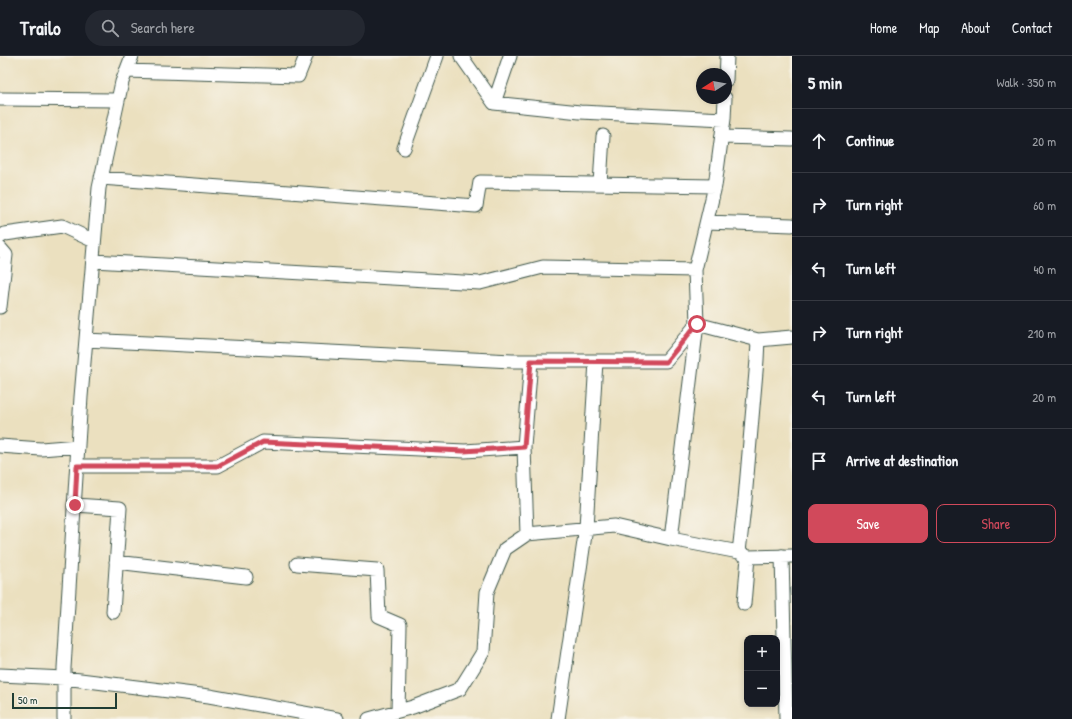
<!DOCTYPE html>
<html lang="en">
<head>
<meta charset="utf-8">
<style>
  body { margin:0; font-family:"Patrick Hand",sans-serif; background:#242831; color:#f1f3f6 }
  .controls { position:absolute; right:12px; bottom:12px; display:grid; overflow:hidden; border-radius:8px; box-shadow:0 2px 6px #0003 }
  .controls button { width:36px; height:36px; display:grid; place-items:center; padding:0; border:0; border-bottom:1px solid #363941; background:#171b24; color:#f1f3f6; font:20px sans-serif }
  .compass { position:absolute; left:696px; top:12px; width:36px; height:36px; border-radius:50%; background:#171b24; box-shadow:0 2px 6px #0003; rotate:259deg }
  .scale { position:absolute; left:12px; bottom:10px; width:105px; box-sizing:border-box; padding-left:4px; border:2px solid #1f3d34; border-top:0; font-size:11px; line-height:14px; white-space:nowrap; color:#1f3d34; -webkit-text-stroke:3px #f7f3e8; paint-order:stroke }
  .stop { position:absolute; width:12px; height:12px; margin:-9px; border:3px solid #d1495b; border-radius:50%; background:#fff }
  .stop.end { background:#d1495b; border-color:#fff; box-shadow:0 1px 4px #0008 }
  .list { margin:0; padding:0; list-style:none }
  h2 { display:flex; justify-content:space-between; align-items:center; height:52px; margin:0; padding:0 16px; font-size:17px }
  h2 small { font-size:13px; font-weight:400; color:#9ea1a6 }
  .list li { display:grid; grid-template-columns:26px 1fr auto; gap:12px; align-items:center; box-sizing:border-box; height:64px; padding:0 16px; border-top:1px solid #363941 }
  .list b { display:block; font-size:15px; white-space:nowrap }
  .list em { font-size:13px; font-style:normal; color:#9ea1a6 }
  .actions { display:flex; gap:8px; padding:12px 16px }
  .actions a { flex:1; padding:9px 0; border:1px solid #d1495b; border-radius:8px; text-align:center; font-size:14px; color:#d1495b }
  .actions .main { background:#d1495b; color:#fff }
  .icon { flex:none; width:22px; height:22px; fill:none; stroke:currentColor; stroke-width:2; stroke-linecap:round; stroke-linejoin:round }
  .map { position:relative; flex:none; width:792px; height:663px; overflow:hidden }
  header { display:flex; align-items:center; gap:24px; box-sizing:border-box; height:56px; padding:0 20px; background:#171b24; border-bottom:1px solid #363941 }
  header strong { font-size:19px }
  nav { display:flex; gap:22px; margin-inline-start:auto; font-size:14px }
  .search { width:280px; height:36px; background:#242831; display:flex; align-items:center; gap:10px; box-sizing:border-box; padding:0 14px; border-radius:22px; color:#9ea1a6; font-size:15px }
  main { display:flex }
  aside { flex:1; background:#171b24 }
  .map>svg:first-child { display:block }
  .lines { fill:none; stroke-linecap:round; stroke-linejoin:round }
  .street-casing { stroke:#3e5549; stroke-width:15 }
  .street { stroke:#fff; stroke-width:13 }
  .route { stroke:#d1495b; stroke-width:5 }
</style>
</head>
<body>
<header>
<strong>Trailo</strong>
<div class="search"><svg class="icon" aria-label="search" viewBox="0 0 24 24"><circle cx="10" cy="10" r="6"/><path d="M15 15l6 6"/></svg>Search here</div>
<nav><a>Home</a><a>Map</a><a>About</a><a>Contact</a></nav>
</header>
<main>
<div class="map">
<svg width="792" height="663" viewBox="0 0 792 663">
  <rect width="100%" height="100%" fill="#f7f3e8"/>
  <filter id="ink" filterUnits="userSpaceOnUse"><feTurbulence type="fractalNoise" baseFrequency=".025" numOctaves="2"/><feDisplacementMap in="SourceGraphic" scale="8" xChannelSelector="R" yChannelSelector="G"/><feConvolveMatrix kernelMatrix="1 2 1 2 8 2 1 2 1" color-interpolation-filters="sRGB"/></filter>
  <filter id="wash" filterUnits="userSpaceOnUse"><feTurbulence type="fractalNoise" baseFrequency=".012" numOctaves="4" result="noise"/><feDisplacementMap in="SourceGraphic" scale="16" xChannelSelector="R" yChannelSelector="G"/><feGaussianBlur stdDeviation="0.9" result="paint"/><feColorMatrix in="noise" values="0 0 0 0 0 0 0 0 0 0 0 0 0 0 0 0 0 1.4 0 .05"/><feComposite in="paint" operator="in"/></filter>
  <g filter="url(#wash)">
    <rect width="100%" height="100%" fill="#ebe0bf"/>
  </g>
  <g filter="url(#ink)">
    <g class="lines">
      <defs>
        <path id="street" d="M461,0L494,47L510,0
          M126,15L298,20L306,0
          M726,24L727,0
          M725,42L724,63L715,130L695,214L697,268L758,284
          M0,43L118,44
          M494,47L580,56L724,63
          M722,81L792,83
          M404,92L437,0
          M101,122L476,150L480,126L715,130
          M600,128L603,80
          M707,166L792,169
          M0,181L5,178L62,170L94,185
          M0,192L6,199L0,251
          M93,205L480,227L543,211L695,214
          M86,284L512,305H666L697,268L671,483
          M0,390L41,393L78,390
          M524,391L527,478
          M77,410H218L263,386L465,395L524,391L531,305
          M75,449L120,452L113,556
          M782,500L786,663
          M748,501L792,500
          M116,506L246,521
          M297,508L377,514L379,560L400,569L398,655
          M744,548L748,501L739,496L745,443L757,304L758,284L792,281
          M0,619L64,622L209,640L337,663
          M64,663V612L81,341L99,132L122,26L132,0
          M369,663L413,651L460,633L483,596L487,536L505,493L527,478L614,470L671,483L739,496
          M558,663L586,472L596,305"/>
      </defs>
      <use href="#street" class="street-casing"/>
      <use href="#street" class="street"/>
    </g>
  </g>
  <g class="lines" filter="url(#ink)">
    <path class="route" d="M75,449L77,410H218L263,386L464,395L524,391L531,305L666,306L697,268"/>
  </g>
</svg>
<div class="controls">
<button>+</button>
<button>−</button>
</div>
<svg class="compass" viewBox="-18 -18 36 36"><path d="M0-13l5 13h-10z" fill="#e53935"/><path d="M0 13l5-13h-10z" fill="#9ea1a6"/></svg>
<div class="scale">50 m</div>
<div class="stop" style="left:697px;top:268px"></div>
<div class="stop end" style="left:75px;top:449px"></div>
</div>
<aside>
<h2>5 min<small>Walk · 350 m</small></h2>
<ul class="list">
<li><svg class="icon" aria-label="ahead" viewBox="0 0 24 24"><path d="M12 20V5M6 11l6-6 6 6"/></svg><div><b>Continue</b></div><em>20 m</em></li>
<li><svg class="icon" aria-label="right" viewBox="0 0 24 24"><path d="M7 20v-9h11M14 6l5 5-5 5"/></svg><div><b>Turn right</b></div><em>60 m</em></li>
<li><svg class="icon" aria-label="left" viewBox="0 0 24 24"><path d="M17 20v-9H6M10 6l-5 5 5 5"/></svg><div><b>Turn left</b></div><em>40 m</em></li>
<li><svg class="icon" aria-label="right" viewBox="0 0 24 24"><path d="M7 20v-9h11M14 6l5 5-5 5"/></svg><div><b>Turn right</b></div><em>210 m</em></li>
<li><svg class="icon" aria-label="left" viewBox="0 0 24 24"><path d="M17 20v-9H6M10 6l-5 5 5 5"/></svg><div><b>Turn left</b></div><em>20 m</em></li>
<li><svg class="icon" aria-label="arrive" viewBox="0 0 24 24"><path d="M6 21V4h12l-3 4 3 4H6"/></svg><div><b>Arrive at destination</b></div></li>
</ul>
<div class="actions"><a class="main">Save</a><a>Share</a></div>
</aside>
</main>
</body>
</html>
